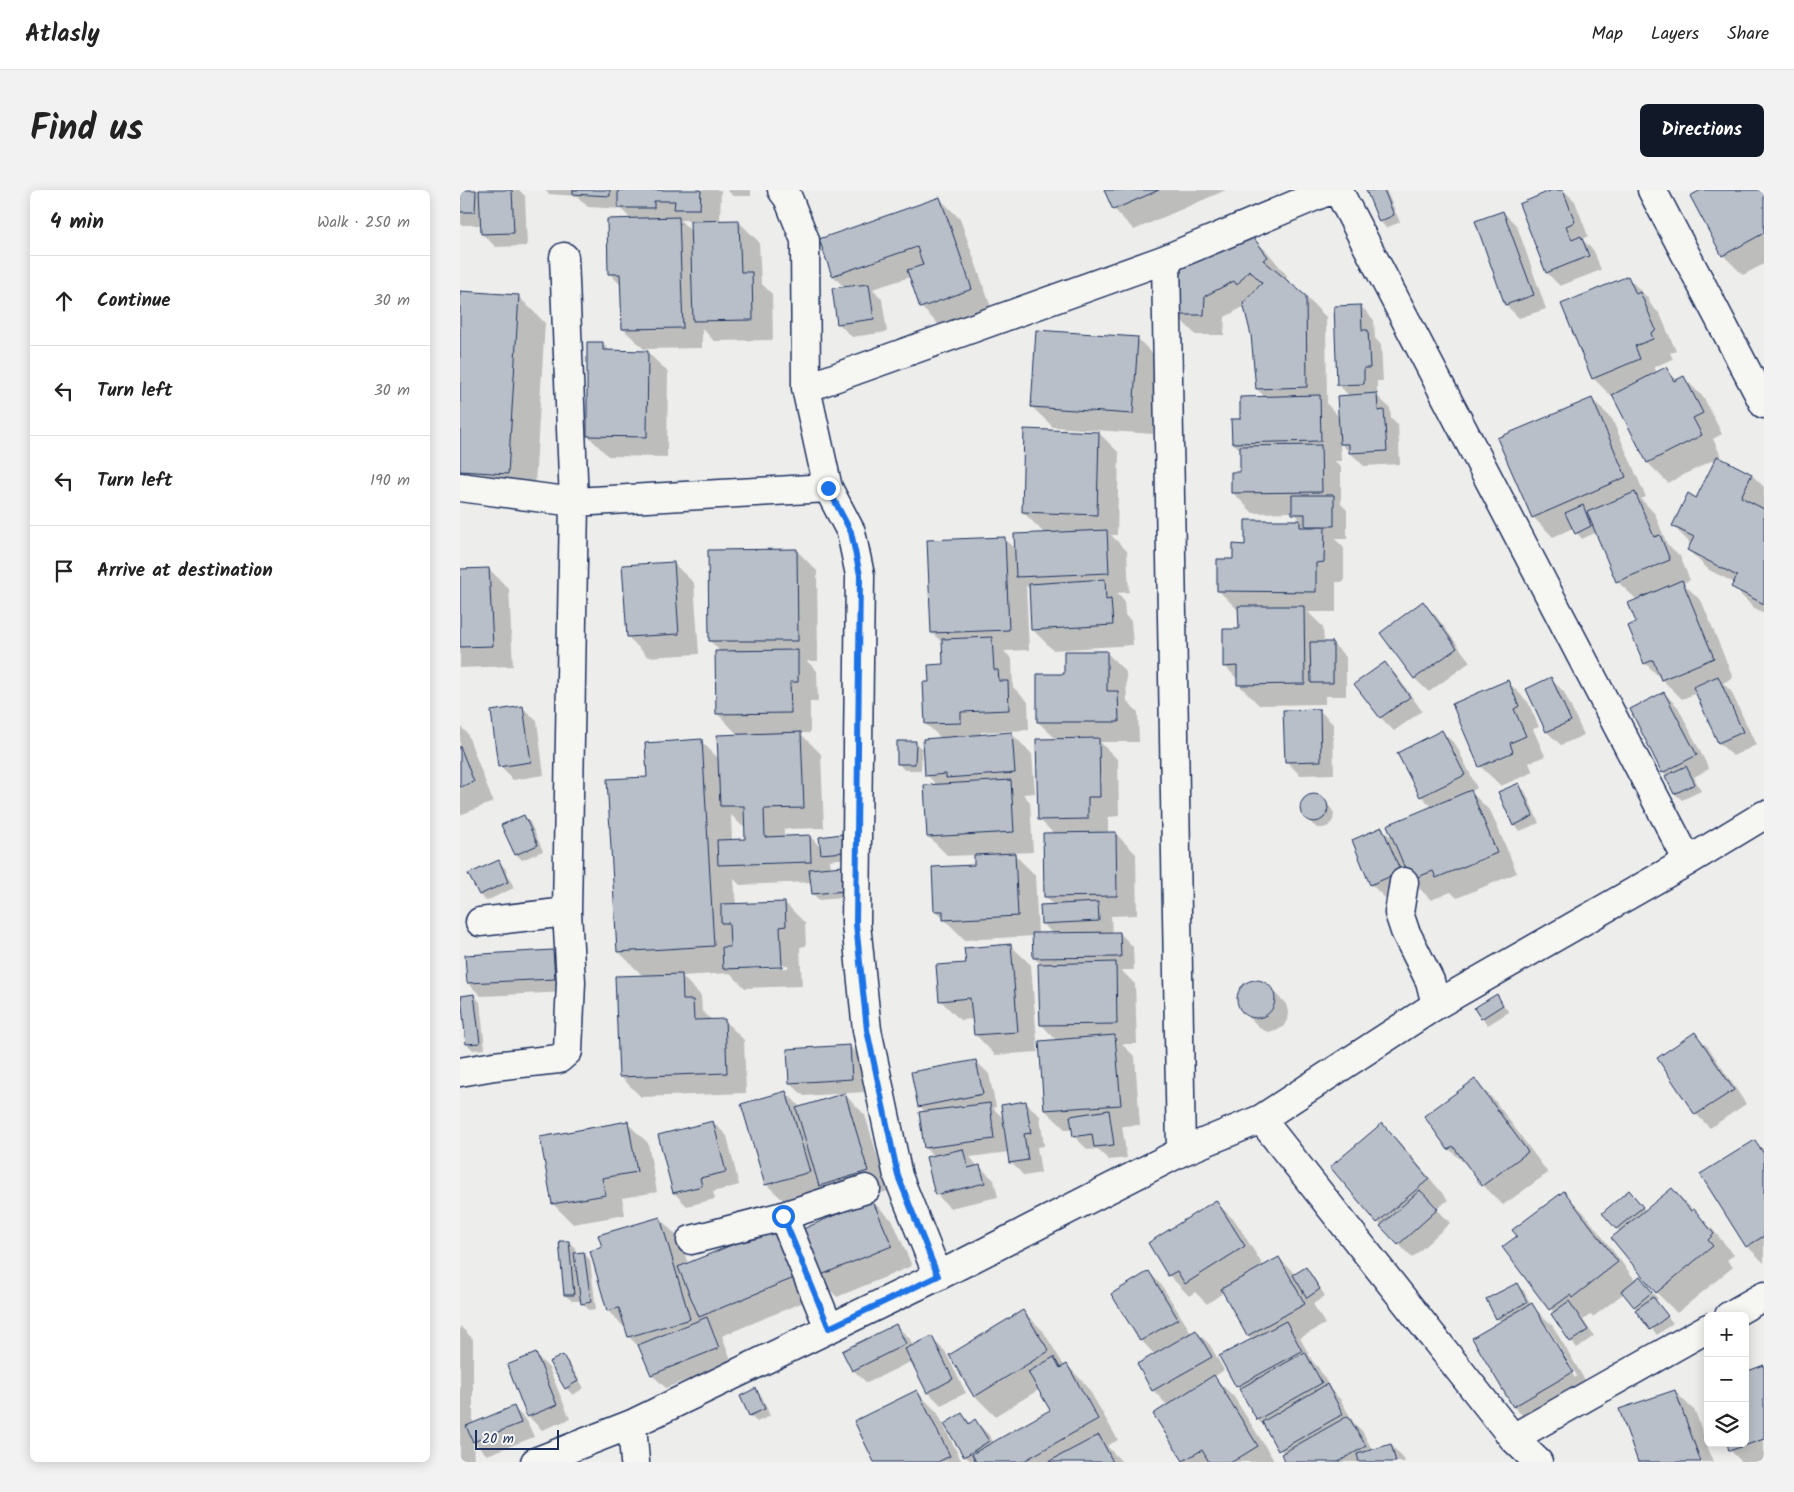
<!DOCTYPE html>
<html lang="en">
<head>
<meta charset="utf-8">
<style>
  body { margin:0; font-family:Kalam,sans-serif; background:#f2f2f2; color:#222 }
  .controls { position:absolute; right:15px; bottom:15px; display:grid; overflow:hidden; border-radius:8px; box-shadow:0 2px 12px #0003 }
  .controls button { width:45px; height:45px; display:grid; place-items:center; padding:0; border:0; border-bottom:1px solid #e0e0e0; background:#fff; color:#222; font:25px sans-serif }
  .scale { position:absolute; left:15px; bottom:12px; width:84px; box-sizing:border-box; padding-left:5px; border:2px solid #1b2f5e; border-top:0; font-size:14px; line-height:18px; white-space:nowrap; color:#1b2f5e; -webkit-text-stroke:4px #f6f6f2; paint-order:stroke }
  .stop { position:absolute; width:15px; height:15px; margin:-11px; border:4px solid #1a73e8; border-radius:50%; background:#fff }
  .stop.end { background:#1a73e8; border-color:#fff; box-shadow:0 1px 5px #0008 }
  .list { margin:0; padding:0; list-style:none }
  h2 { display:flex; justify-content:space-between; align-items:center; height:65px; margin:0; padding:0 20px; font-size:21px }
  h2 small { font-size:16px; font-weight:400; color:#767676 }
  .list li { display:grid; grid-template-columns:32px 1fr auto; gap:15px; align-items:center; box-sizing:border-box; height:90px; padding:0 20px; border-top:1px solid #e0e0e0 }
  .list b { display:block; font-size:19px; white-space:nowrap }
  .list em { font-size:16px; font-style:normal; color:#767676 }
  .icon { flex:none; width:28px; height:28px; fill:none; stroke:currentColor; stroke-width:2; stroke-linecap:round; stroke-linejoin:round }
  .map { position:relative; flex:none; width:1304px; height:1272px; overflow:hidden; border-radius:8px }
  header { display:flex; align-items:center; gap:30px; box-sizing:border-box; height:70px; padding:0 25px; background:#fff; border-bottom:1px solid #e0e0e0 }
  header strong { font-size:24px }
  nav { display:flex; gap:28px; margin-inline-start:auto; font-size:18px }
  .intro { display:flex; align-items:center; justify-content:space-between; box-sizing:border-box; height:120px; padding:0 30px }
  h1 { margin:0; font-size:35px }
  .button { padding:12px 22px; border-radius:8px; background:#111827; color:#fff; font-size:18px; font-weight:700 }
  main { display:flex; gap:30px; padding:0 30px }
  aside { flex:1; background:#fff; border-radius:8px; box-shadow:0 2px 12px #0003 }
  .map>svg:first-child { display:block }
  .shadow { fill:#0003; fill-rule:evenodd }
  .building { fill:#b9bfc8; stroke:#1b2f5e }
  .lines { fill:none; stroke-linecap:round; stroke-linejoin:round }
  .minor-casing { stroke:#1b2f5e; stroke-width:31 }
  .minor { stroke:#f6f6f2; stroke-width:28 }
  .route { stroke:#1a73e8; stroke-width:6 }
</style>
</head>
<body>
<header>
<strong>Atlasly</strong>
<nav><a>Map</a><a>Layers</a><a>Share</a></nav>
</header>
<div class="intro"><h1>Find us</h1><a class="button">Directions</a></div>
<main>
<aside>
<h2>4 min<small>Walk · 250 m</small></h2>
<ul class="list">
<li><svg class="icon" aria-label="ahead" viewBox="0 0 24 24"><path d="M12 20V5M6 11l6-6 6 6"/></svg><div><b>Continue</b></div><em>30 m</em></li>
<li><svg class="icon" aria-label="left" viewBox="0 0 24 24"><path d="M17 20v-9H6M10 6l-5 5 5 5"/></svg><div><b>Turn left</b></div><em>30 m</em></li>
<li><svg class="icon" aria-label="left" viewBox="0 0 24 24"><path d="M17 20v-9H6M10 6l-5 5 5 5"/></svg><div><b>Turn left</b></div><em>190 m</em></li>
<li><svg class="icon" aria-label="arrive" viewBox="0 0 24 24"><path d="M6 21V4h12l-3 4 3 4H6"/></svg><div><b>Arrive at destination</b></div></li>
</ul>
</aside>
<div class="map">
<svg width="1304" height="1272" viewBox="0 0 1304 1272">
  <rect width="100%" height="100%" fill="#edeeec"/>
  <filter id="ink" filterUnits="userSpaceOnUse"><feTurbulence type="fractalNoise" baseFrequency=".02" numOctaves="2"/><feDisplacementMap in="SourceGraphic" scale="10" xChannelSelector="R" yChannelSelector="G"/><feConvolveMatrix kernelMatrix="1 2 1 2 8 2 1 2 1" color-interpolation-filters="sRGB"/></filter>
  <g filter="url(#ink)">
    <path class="shadow" d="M0,0H59L65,6L67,56L36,57L22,44V35H1Z
      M85,0H261L260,32H279L299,52L301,93L312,104L313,150L254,151L242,138V158L184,159L163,139L162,96L150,84L172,30L161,19L128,17L117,6L89,4ZM220,30H228L232,34V42Z
      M267,0H291V6H273Z
      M645,0H766L674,40L654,19Z
      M907,0H926L940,32L926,38L920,31Z
      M1096,0H1103L1115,11L1128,46L1122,49L1134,61L1141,80L1100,96L1087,83Z
      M1244,0H1304V74L1283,85L1263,65Z
      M480,9L500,29L532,120L481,137L461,117L450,87L413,99L422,109L427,142L392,147L378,133L385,98L373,86L361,50Z
      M1043,22L1057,36L1086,119L1059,128L1046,115Z
      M790,44L810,65L828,87L824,89L845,106L866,127L867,214L879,227L890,207L879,195L901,116L914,130L915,148L921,155L923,191H917V206L930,218L931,229L938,235L940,274L904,276L880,253L881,271H875L881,277V314L887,320V349H875L884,358V392H876V422H848L863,437L864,453H872L886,467V506H865V514L799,515L778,494V490L765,476L780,440L779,421L758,400L774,370L787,356V331H841L834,322L793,323L772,302L781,284V260L773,253L782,230L806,208L797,199L793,144L785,116L765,127L764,145H736L716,125Z
      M1168,88L1188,108L1191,115L1200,124L1216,161L1210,163L1213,169L1194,177L1197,183L1206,179L1218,191L1224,188L1244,208L1262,244L1253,249L1261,266L1208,293L1188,273L1155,208H1153L1133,188Z
      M0,102L58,106L85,133L74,310L0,295Z
      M677,148L698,169L693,244L593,237L572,217Z
      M143,154L150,161L187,162L208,182L207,267L148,266L128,246Z
      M1132,209L1152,229L1186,307L1181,309L1195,324L1207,354L1220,366L1230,390L1223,393L1242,412L1273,488L1263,493L1271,501L1296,555L1273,566L1259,553L1237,503L1222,509L1185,473L1178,432L1177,410L1157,391L1137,342L1122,349L1113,338L1093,347L1073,327Z
      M639,243L659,263L657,345H651L667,361L669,402L657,403L664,411L665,425L671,431L673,455L593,460L573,440L570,400L566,395L569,460L544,461L552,469L553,497L568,512L569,540L521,542V546L551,543L572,564L575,603L563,604L570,612L573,662L553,663L575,685L578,744H593L583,734L594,716L585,706L594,644L579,629L597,550L578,532L605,485L646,462L666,482L667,511L678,522L679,552H640L658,570L659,626L648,627V644H656L676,664L677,725L651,726L652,743H660L673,757L674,780H661L675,794L677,854H662L675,867L680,935L662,936L667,968L649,970L637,959L628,960L614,946L613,939L606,940L585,920L597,851L581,834L582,775L574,768V746L505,750L476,721L515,676V665L488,666L468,646L477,595L467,585L482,549L466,534L470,493L485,475L484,454L472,443L544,349L556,360L585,344L563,322Z
      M1258,268L1292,285L1304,297V423L1293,417L1273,397L1275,393L1249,380L1228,360L1231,354L1213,336L1237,309Z
      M336,360L357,381L358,471H347L357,481L358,512H350V543H340L361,564L364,638L324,639V647L350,646L362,659L381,646L388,652L390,668L370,670L371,679L391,707L359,710L353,704L352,692L280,695L274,689L276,714L325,713L345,733L346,756L340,757L342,796L285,798L270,783L222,786L241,806L242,821L252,830H264L284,850L286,903L181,907L161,887L184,787L158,761L189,588L241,551L259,569L279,546L257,523L261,462L250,451ZM271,625L282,636H286V650L272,651ZM328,775V778L290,779V776Z
      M213,373L234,393L239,464L188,467L168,447Z
      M29,379L49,399L53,476L0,478V380Z
      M963,413L976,426L1010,472L969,502L955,489L922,444Z
      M925,473L938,487L962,521L934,541L921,528L896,494Z
      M1091,489L1104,502L1124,545L1101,555L1087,542Z
      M1047,491L1068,512L1079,537L1073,539L1085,566L1069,573L1073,582L1041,596L1020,576Z
      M1204,503L1218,517L1249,579L1234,587L1241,601L1222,610L1215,604L1207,586L1203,582Z
      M63,518L77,531L84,585L53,590L40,576Z
      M859,520L873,534L874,584L840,585L827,572Z
      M0,536L7,543L33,612L0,625Z
      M982,542L996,555L1017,598L1011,602L1031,622L1057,683L997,708L991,702L971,710L956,695L925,708L911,694L922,638L934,651L972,617L961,606Z
      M455,553L462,559L461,580H444L438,573Z
      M1058,595L1065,601L1079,633L1060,641L1054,635Z
      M852,606H858L871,618L874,623L873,630L869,636L863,638H857L844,627L841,620L842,614L846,609Z
      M64,626L70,632L83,661L62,670L56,664Z
      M38,671L45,678L54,698L26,711L20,705L10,684Z
      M550,755L571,775L578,862L535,865L515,844L514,829L500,830L480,810L507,774Z
      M93,762L106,775L108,802L21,806L8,793Z
      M798,791L806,794L826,814L828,822L827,830L823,837L816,841L808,842L801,839L781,819L778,811L779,803L783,796L790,792Z
      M14,805L20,812L25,859L13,860L7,854Z
      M1036,806L1049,822L1028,835L1022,828Z
      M1235,844L1248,857L1286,914L1250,938L1236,924L1199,868Z
      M389,856L403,869L405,902L344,906L330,893Z
      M516,871L529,884L536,917L533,918L544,929L566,913L580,926L584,956L577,957L581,983L564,986L551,972L549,962L510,967L516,974L517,977H520L534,990L538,1007L490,1018L476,1004L474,967L465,958L466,923L460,916Z
      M1015,891L1035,911L1088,983L1043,1015L1023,995L1011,979L989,959L966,926Z
      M326,902L341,918L385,905L405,925L428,1001L381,1016L327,1014L306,994Z
      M253,932L267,946L279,995L253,1002L255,1009L227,1016L214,1003Z
      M167,933L188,953L197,1002L162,1008L165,1025L113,1034L93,1014Z
      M922,935L942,955L988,1010L977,1019L990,1033L952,1068L918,1032Z
      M1295,951L1304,960V1073L1287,1056Z
      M1212,999L1254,1041L1274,1065L1267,1070L1273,1077L1217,1123L1197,1103L1153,1048L1160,1042L1144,1023L1175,1008L1186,1021Z
      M1104,1003L1124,1023L1176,1091L1186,1094L1198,1109L1195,1111L1213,1133L1197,1145L1164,1103L1133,1127L1130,1125L1123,1130L1134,1146L1117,1158L1111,1151L1094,1123L1044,1058L1059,1046Z
      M412,1011L433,1031L452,1076L377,1107L357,1087Z
      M755,1011L776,1032L804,1077L819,1068L836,1085L845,1079L852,1085L865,1106L853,1114L865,1134L840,1148L853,1172L858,1177L872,1201L880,1209L894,1233L902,1241L913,1261L931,1255L944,1269L945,1272H827L824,1264L808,1240L798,1230L781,1201L777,1196L793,1150L788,1145L764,1102L747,1114L735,1102L729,1106L709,1085Z
      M200,1029L220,1049L228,1074L313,1039L333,1059L353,1108L262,1146L272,1172L206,1198L192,1185L182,1160L169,1147L166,1139L148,1121L143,1058Z
      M109,1052L115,1058L116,1064L124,1063L130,1070L136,1119L129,1120L122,1113V1111H112L105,1105Z
      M689,1082L702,1096L732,1144L736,1141L750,1155L764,1180L754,1187L774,1207L815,1272H726L724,1270L708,1216L693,1200L695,1165L681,1150L653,1104Z
      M1057,1095L1064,1101L1071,1115L1092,1135L1132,1202L1074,1237L1054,1217L1014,1149L1041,1132L1037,1128ZM1084,1136H1087L1117,1186L1115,1188Z
      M563,1121L583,1141L605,1177L607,1175L627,1196L658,1250L647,1256L662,1272H511L505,1266L502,1224L511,1234L515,1231L528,1244L534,1253L592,1221L580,1199L535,1226L515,1206Z
      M436,1135L450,1149L453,1157L471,1148L485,1161L506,1203L481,1215L468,1202L452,1171L407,1193L393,1180Z
      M0,1136L13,1149V1234L54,1218L67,1231L74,1247L27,1265L13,1251L14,1272H0Z
      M76,1165L89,1178L110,1229L82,1240L68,1226Z
      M102,1166L109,1173L124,1198L113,1205L106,1198L91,1173Z
      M1304,1176V1272H1282L1270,1260L1285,1253Z
      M295,1200L302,1206L310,1226L297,1232L290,1226L282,1206Z
      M1214,1201L1235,1221L1253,1272H1180Z
      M457,1202L477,1222L502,1272H416Z"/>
    <path class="building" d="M0,0H16L15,22H0Z
      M19,0H52L54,43L21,44Z
      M113,0H150V6L113,4Z
      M158,0H241L240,19H214L215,11H194V18H158Z
      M644,0H699L653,20Z
      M906,0H924L934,25L919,32Z
      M1092,0H1103L1115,32L1106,36L1112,50L1121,46L1129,66L1086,83L1059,14Z
      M1241,0H1304V43L1262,66L1230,6Z
      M480,7L512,99L460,118L447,80L463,75L457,57L372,86L359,49Z
      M1043,21L1074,105L1045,115L1015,31Z
      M219,27L223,138L162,139L160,84H148L147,29Z
      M279,30L281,82H292L293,130L233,131L230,31Z
      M790,43L808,67L803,70L846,106L847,197L796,199L791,145L783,113L802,93L789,80L777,95L774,91L745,106L744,125H715L721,79Z
      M1168,86L1176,104L1180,102L1196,140L1191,143L1193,149L1175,156L1180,169L1132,189L1101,114Z
      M409,94L414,129L377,134L372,98Z
      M0,101L59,105L48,284L0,281Z
      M901,115L902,140H908L910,178H904V194L877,195L874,116Z
      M576,140L678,147L673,224L571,217Z
      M127,152H143V160L188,161L187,247L127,246Z
      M1206,177L1214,191L1224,186L1243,223L1233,228L1242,245L1187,273L1152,205Z
      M917,203L918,221L924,220L927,261L889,263V254H880L877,206Z
      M860,205L861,251L772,253L771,229H780V207Z
      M1132,208L1166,287L1072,328L1037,248Z
      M564,239L639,242L637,325L562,322Z
      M861,255L862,302L771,303V282H780V256Z
      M1257,266L1292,284L1281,307L1304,319V414L1271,397L1277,386L1227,360L1234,347L1212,336L1228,303L1236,308Z
      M1175,302L1194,347L1200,345L1210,370L1156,392L1127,322Z
      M832,305H874V336H845V324H832Z
      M1123,315L1131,336L1115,344L1105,323Z
      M785,330H840V337H865L864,372L856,373V402L757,401V369H773V354L785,355Z
      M647,340L649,383L556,387L554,344Z
      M545,347L549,440L471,443L467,350Z
      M337,359L338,451H249L248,360Z
      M214,372L219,444L167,447L162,375Z
      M29,378L33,456L0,457V379Z
      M645,389L646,410L651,409L653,435L571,440L569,394Z
      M1222,390L1254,468L1201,490L1193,470L1184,474L1168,436L1176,432L1168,413Z
      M963,411L997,458L954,489L920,443Z
      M778,416H844L845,494L777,495V476L763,477V439H779Z
      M532,447L534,480H538L539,491H548L549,520L501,522V533L465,534L463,492H469L468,475L483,474L482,449Z
      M850,452H873V493H851Z
      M338,460V492H330L331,523L256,524L255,461Z
      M604,461H647V501H658L659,532H577V484H604Z
      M925,472L950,507L920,528L894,494Z
      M1258,486L1283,542L1258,553L1233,497Z
      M1091,487L1111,531L1086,542L1066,499Z
      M1048,490L1059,516L1054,519L1066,546L1050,553L1053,562L1019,577L992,514Z
      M1204,502L1237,565L1202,583L1170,519Z
      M63,516L71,572L38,577L31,521Z
      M860,519L861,571L825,572L823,520Z
      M982,540L1005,585L960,607L937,563Z
      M341,542L344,618L304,619L305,647L350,645L351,672L258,675L257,650L285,649L284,616H260L257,545Z
      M552,542L555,583L486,588V584L465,586L463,549Z
      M639,548L640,607H628V629L578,630L576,549Z
      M242,549L254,756L157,762L147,589L187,587L185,553Z
      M437,551H456L455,574H437Z
      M0,556L14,592L0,597Z
      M1226,576L1235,594L1214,604L1205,586Z
      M551,590L554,642L467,647L464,595Z
      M1059,593L1073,626L1053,636L1038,602Z
      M1011,600L1037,663L976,688L973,681L950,690L927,635Z
      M840 618a14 14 0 1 1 28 0a14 14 0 1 1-28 0Z
      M64,625L78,655L55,665L41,635Z
      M922,637L941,682L910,695L892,650Z
      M656,642L657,706L584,707L583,643Z
      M382,644L384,662L361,664L359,647Z
      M555,663L558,726L483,730V721H474L472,677L514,675V665Z
      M39,670L48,692L19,705L8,684Z
      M383,676L385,701L352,704L349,679Z
      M325,712L326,736L320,737L322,777L263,779L262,757H270L269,733H261V714Z
      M638,712L639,731L581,734L580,715Z
      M660,742L661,767L573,768L572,743Z
      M551,754L558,842L514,845L510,808L479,811L476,775L506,773L504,758Z
      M93,760L95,789L7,793L5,765Z
      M656,772L657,834L580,835L578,774Z
      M222,784L223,810H233L234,830L265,829L267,883L159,887L155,786Z
      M777 809a19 19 0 1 1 38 0a19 19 0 1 1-38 0Z
      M14,804L20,853L6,854L1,806Z
      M1037,804L1043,815L1021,829L1014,818Z
      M1235,842L1274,900L1235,925L1197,868Z
      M655,845L661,915L584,920L579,851Z
      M390,855L392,889L329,893L327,859Z
      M516,870L523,904L458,917L451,882Z
      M1015,889L1068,962L1022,996L993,956L988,960L964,926Z
      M326,901L350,982L305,995L281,914Z
      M385,903L408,981L359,996L336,918Z
      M566,911L571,943L564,944L568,970L549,973L541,915Z
      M530,913L534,949L464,958L459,922Z
      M649,920L654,955L634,957L632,944L613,947L610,926Z
      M168,931L177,982L142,988L146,1005L92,1014L80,947Z
      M253,931L266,982L240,988L242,996L213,1003L198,945Z
      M922,933L969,989L917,1033L870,977Z
      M1295,950L1304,964V1046L1286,1057L1240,984Z
      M503,959L508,978L520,975L525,993L475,1005L466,967Z
      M1212,998L1231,1021L1234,1019L1254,1044L1248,1050L1253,1056L1196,1103L1151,1048Z
      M960,1000L978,1019L938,1055L920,1036Z
      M1169,1000L1183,1017L1156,1039L1142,1023Z
      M1104,1001L1158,1072L1112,1108L1110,1105L1089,1120L1042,1057L1057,1046L1052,1040Z
      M412,1009L432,1056L356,1087L336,1042Z
      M756,1010L785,1056L725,1094L717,1081L708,1086L688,1053Z
      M200,1027L230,1129L168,1147L159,1118L147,1121L130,1061L142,1057L138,1045Z
      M313,1038L334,1088L239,1127L218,1077Z
      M99,1051H109L114,1105H104Z
      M124,1062L131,1112L121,1114L114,1063Z
      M819,1067L845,1114L787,1146L761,1099Z
      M846,1077L860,1099L847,1108L833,1085Z
      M689,1081L718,1129L680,1151L651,1104Z
      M1180,1086L1192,1102L1174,1117L1161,1101Z
      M1057,1093L1067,1112L1036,1129L1026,1109Z
      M1193,1107L1208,1126L1190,1140L1175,1120Z
      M1109,1111L1128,1140L1110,1152L1091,1124Z
      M1072,1113L1113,1182L1053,1217L1012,1148Z
      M563,1120L589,1161L514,1207L489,1165Z
      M247,1127L259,1158L191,1185L178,1155Z
      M826,1131L842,1161L776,1197L759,1166Z
      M436,1134L446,1154L392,1181L382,1161Z
      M736,1140L752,1167L692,1201L677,1174Z
      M472,1146L493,1189L467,1203L445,1159Z
      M845,1162L862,1193L797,1230L779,1199Z
      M76,1163L97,1215L67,1227L47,1175Z
      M103,1165L118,1191L105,1199L89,1172Z
      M594,1167L600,1178L607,1174L638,1229L562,1272H516L512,1264L590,1220L568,1182Z
      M1304,1175V1249L1269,1261L1267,1253H1285V1182Z
      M754,1185L798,1256L772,1272H749L742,1260L723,1271L693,1224Z
      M867,1194L883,1224L818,1261L802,1232Z
      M296,1198L305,1219L289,1226L280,1206Z
      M457,1200L490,1266L478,1272H414L394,1231Z
      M1215,1200L1241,1272H1178L1159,1219Z
      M54,1216L61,1233L13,1252L6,1236Z
      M502,1223L509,1234L515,1229L529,1251L504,1267L484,1234Z
      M888,1226L906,1256L878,1272H825L821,1264Z
      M639,1245L653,1272H588Z
      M931,1254L936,1272H899L897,1264Z"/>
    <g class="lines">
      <defs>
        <path id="minor" d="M322,0L328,8L345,50L346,198L368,298
          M878,0L1228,671
          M1192,0L1304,214
          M706,69L721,962
          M346,198L706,69L870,0
          M0,297L114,312L368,298L391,342L400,385L396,734L407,840L438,986L478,1086
          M944,692L939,723L945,741L970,791L976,815
          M20,732L107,722
          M0,882L34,876L99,869L108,861L111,792L107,722L114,312L104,67
          M801,929L1053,1248L1078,1272
          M323,1026L369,1138
          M231,1050L323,1026L406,999
          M1269,1126L1304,1106
          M172,1234L175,1272
          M1053,1248L1248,1138
          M75,1272L172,1234L478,1086L721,962L801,929L976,815L1228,671L1304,625"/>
      </defs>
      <use href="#minor" class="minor-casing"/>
      <use href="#minor" class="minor"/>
    </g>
  </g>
  <g class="lines" filter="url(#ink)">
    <path class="route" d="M323,1026L369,1138L478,1086L438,986L407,840L396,734L400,385L391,342L368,298"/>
  </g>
</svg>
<div class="controls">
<button>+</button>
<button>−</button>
<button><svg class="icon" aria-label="layers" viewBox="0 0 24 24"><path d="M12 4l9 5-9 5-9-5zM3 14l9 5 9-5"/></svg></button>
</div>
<div class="scale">20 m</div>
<div class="stop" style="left:323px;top:1026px"></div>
<div class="stop end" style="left:368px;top:298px"></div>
</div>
</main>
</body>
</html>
